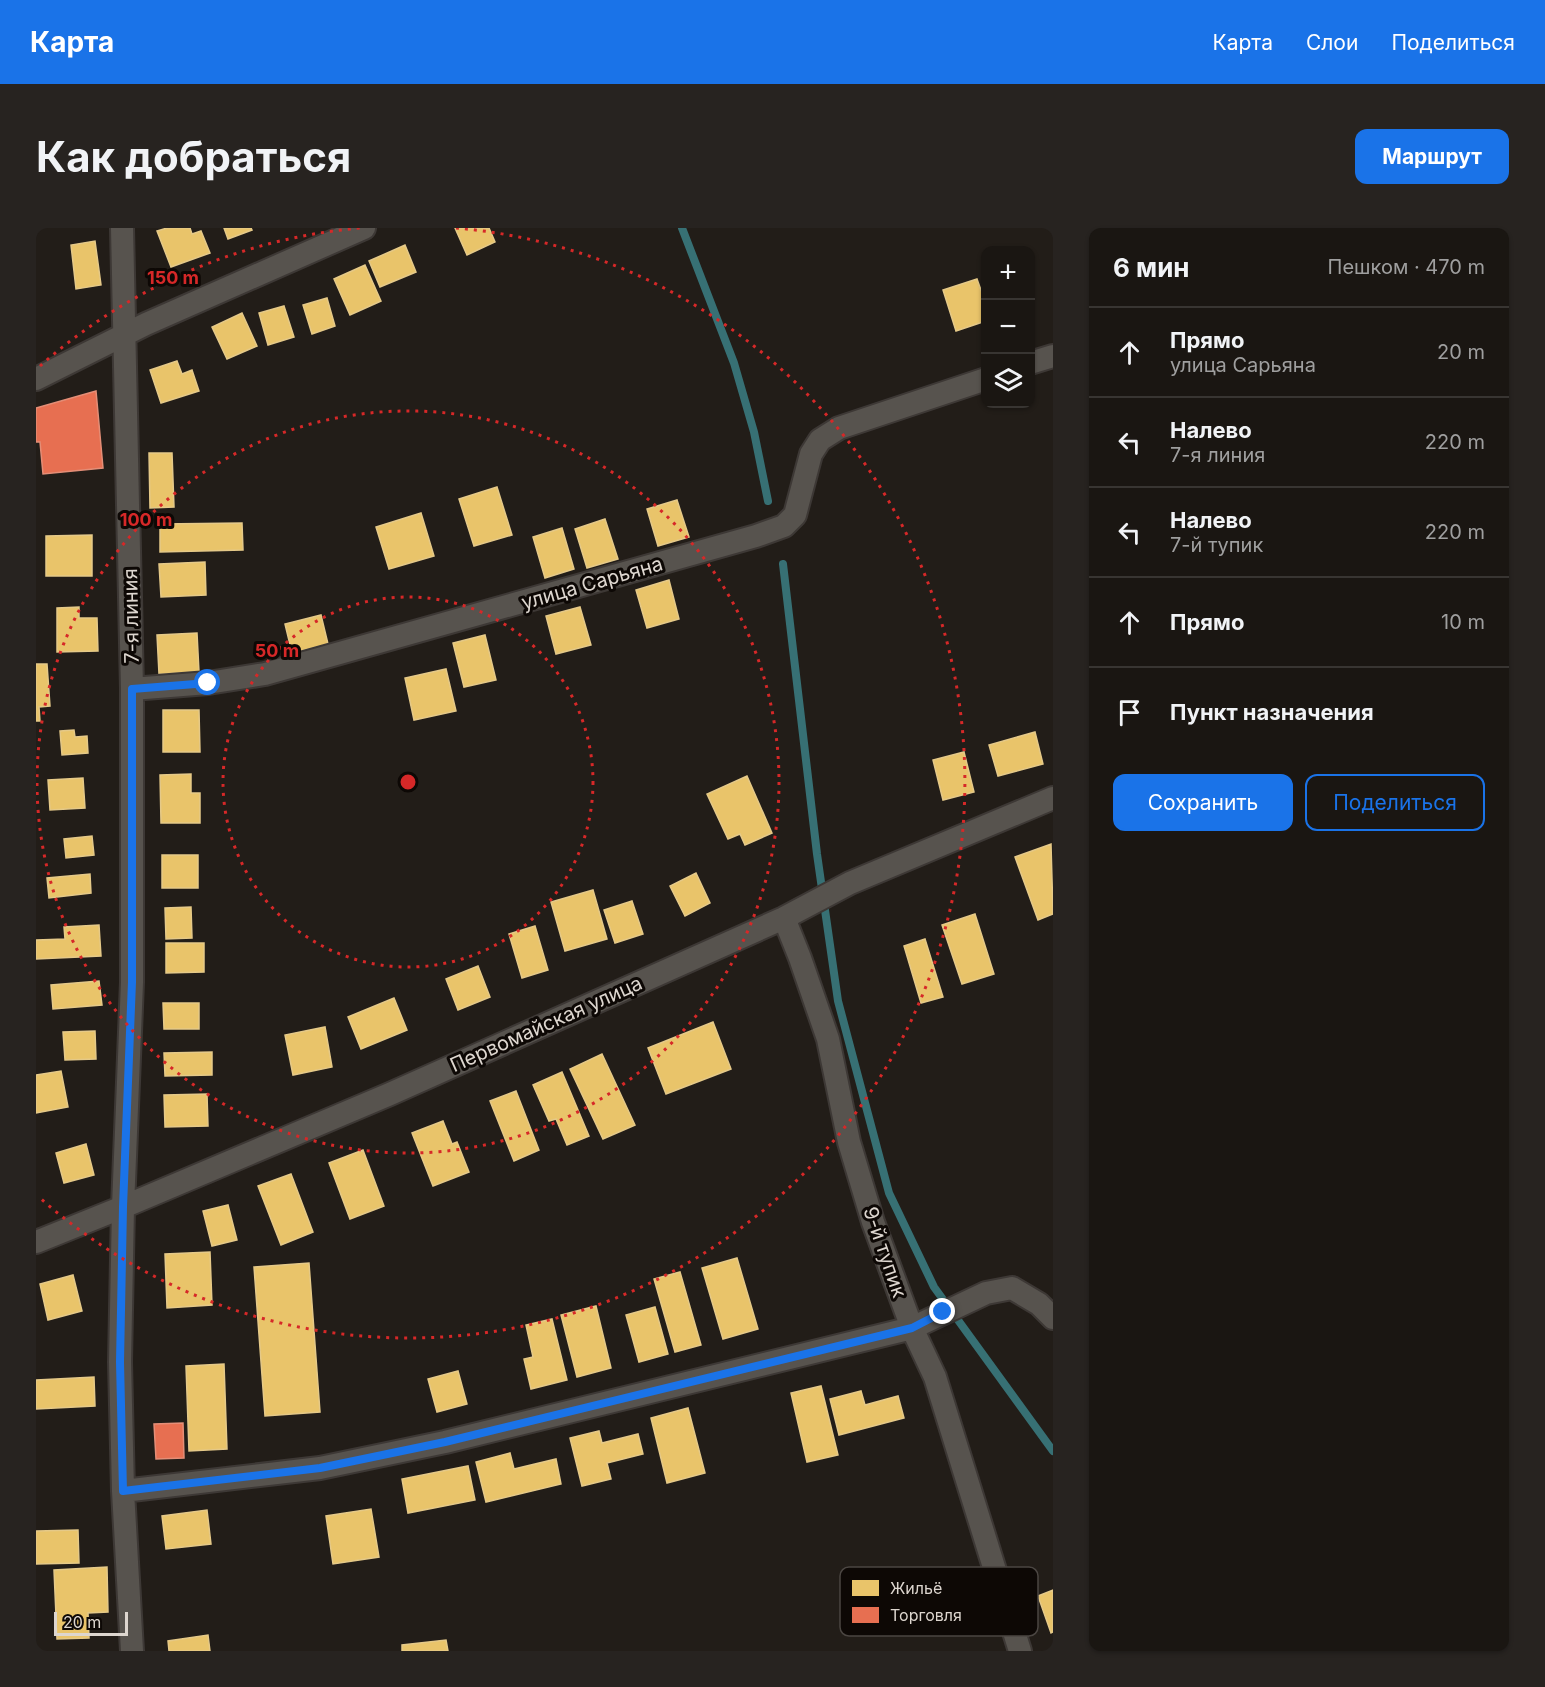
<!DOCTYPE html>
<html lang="ru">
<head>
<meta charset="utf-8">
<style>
  body { margin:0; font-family:Inter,sans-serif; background:#272320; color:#f1f3f6 }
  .controls { position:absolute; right:18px; top:18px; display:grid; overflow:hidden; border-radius:12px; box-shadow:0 2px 4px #0004 }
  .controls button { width:54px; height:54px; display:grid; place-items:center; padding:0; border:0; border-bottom:2px solid #383532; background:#1a1612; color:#f1f3f6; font:30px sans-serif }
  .scale { position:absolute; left:18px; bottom:15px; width:74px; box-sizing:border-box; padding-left:6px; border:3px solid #ddd6cf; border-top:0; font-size:16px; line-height:21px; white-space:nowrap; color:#ddd6cf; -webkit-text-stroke:4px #0d0805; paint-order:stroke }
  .stop { position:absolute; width:18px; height:18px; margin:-14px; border:4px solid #1a73e8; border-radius:50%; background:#fff }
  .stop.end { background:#1a73e8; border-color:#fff; box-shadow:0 2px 6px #0008 }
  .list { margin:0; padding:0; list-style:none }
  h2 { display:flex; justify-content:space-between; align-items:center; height:78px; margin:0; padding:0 24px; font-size:26px }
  h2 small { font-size:20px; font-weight:400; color:#9f9f9f }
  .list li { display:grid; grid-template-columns:39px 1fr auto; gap:18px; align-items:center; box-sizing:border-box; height:90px; padding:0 24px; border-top:2px solid #383532 }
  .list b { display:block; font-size:22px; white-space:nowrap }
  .list p { margin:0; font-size:20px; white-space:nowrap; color:#9f9f9f }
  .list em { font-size:20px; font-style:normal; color:#9f9f9f }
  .actions { display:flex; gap:12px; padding:18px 24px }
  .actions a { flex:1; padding:14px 0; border:2px solid #1a73e8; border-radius:12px; text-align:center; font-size:21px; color:#1a73e8 }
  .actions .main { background:#1a73e8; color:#fff }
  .icon { flex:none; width:33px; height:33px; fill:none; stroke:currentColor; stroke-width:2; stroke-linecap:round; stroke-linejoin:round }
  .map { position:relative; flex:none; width:1017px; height:1423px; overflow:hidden; border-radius:12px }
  header { display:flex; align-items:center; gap:36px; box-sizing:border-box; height:84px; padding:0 30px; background:#1a73e8; color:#fff }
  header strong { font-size:28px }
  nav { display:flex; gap:33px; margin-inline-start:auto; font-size:21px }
  .intro { display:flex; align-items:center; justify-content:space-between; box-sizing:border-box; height:144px; padding:0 36px }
  h1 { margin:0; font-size:42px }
  .button { padding:15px 27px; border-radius:12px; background:#1a73e8; color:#fff; font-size:21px; font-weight:700 }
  main { display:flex; gap:36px; padding:0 36px }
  aside { flex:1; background:#1a1612; border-radius:12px; box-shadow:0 2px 4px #0004 }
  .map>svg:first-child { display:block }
  .homes { fill:#e9c46a; stroke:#e5c988; stroke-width:1.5 }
  .shops { fill:#e76f51; stroke:#e48e77; stroke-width:1.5 }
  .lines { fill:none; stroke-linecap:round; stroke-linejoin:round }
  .stream { stroke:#377074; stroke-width:8 }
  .minor-casing { stroke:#3d3835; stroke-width:26 }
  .minor { stroke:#57534e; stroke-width:22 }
  .route { stroke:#1a73e8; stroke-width:8 }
  .ring { fill:none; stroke:#d62828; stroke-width:3; stroke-dasharray:3 6 }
  .labels { text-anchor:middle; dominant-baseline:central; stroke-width:6; stroke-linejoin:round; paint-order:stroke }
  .street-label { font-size:20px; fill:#ddd6cf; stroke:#0d0805 }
  .key { fill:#0d0805; stroke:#4b4642; stroke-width:1.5 }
  .key-label { font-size:16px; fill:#ddd6cf }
  .centre { fill:#d62828; stroke:#0d0805; stroke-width:3 }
  .ring-label { font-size:18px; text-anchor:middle; font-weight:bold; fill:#d62828; stroke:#0d0805; stroke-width:6; stroke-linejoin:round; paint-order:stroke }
</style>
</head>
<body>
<header>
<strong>Карта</strong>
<nav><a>Карта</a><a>Слои</a><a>Поделиться</a></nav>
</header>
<div class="intro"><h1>Как добраться</h1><a class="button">Маршрут</a></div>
<main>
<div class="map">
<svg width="1017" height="1423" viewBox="0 0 1017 1423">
  <rect width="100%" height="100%" fill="#221d18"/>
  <path class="homes" d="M131,0H154L156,6L165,3L174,25L135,39L121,3Z
    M188,0H215L216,2L192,11Z
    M419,0H453L459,14L431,27Z
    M59,13L65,57L40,61L35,17Z
    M369,17L380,44L344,59L333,33Z
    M329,37L345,73L314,87L298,51Z
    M941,51L950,76V93L920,103L907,62Z
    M291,70L299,98L276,106L267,77Z
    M248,78L258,109L232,117L223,85Z
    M206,85L221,118L191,131L176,99Z
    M141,133L146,146L156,142L163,163L125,175L114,142Z
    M113,225H136L138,279L114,280Z
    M461,259L476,307L438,318L423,271Z
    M641,272L653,309L622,318L611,281Z
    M385,285L398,328L353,341L340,299Z
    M569,291L582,331L551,340L539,301Z
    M206,295L207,322L124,324V296Z
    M526,300L538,341L509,350L497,309Z
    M56,307V348H10V308Z
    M169,334L170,367L125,369L123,336Z
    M633,352L643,391L611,400L600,362Z
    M43,379V390H61L62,423L21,424V380Z
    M544,379L555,417L520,426L510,388Z
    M285,387L292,416L256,425L249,396Z
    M161,405L163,444L123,446L121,407Z
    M449,407L460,452L428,459L417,415Z
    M0,436H11L14,478L3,479L4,493H0Z
    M410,441L420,483L378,492L369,450Z
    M127,482H163L164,524H127Z
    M38,502L39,509L51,508L52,525L26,527L24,503Z
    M999,504L1007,536L962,548L953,517Z
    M928,524L938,564L907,572L897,532Z
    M155,546V565H164V595H125L124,547Z
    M711,548L736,605L709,617L704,606L692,611L671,566Z
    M47,550L49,580L14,582L12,552Z
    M56,608L58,627L30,630L28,611Z
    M1015,616L1017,686L1002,692L979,629Z
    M126,627H162V660H126Z
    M660,645L674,675L649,688L634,658Z
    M54,646L55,665L13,670L11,650Z
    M557,662L571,711L529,723L515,674Z
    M596,673L607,706L579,715L568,682Z
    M155,679L156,710L130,711L129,680Z
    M939,686L958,746L926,756L906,697Z
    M63,697L65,728L0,731V712L29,711L28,699Z
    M499,698L512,742L486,750L473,706Z
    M889,711L907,769L885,775L868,718Z
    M130,715H168V744L130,745Z
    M442,738L454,769L422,782L410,751Z
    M63,753L66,777L17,781L15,757Z
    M358,770L371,802L325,821L312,789Z
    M127,775H163V801H128Z
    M677,794L695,841L630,866L612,820Z
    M289,799L296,839L257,847L249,807Z
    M59,803L60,831L29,832L27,804Z
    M176,824V847L129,848L128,825Z
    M566,826L599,897L567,911L534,841Z
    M25,843L32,879L0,885V847Z
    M526,844L553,908L531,917L520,891L513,893L497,857Z
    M480,863L503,922L478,933L454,873Z
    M171,866L172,898L129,899L128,867Z
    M407,893L416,916L421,914L433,944L397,958L376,905Z
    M50,916L58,947L28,955L20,925Z
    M327,922L348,978L314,991L293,935Z
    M255,946L277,1004L245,1017L222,958Z
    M192,977L201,1012L176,1018L167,983Z
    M174,1024L176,1077L131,1080L129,1026Z
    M701,1030L722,1101L687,1111L666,1040Z
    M273,1035L284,1184L229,1188L218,1039Z
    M644,1044L665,1117L639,1124L618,1051Z
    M37,1047L46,1083L12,1092L4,1056Z
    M560,1078L575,1140L541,1149L525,1087Z
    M619,1079L632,1126L603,1134L590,1087Z
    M516,1091L531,1152L495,1161L488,1131L497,1129L490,1097Z
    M188,1136L191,1221L153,1223L150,1138Z
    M422,1143L431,1176L401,1184L392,1151Z
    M58,1149L59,1178L0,1181V1152Z
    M785,1158L802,1227L771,1234L755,1165Z
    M825,1163L829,1177L862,1168L868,1190L803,1207L794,1171Z
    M652,1180L669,1245L631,1255L615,1190Z
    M563,1203L566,1215L602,1206L607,1226L571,1235L575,1251L546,1258L534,1210Z
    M474,1225L478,1241L520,1231L525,1256L450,1274L440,1234Z
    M432,1238L439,1272L372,1285L366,1251Z
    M335,1281L343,1329L297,1336L290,1288Z
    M171,1282L175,1316L130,1321L126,1288Z
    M42,1302L43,1335L0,1336V1303Z
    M71,1339L72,1384L52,1385L53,1410L21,1411L18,1342Z
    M1017,1362V1404L1015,1405L1002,1368Z
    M172,1407L174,1423H133L132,1413Z
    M410,1412L412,1423H366V1417Z"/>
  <path class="shops" d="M60,163L67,240L7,246L4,214H0V180Z
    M147,1195L148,1230L120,1231L118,1196Z"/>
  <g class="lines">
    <path class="stream" d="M646,0L698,135L718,204L732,273
      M747,336L781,626L802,773L853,965L898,1059L1017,1223"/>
    <defs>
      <path id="minor" d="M86,0L96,461V754L87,979L84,1134L87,1263L96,1423
        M994,135L1017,128
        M0,151L110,96L328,0
        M96,461L172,455L229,446L720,308L748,298L759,287L775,226L784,212L803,200L950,151
        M748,690L764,730L792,811L813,914L837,994L876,1100L899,1149L984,1423
        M0,1014L87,979L354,866L748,690L814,655L1017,570
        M87,1263L284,1240L409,1214L876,1100L950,1065L976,1060L1003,1076L1017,1090"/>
    </defs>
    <use href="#minor" class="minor-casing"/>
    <use href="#minor" class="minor"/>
  </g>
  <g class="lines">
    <path class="route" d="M172,455L96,461V754L87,979L84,1134L87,1263L284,1240L409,1214L876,1100L907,1084"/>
  </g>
  <g class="ring">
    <circle cx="372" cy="554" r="185"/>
    <circle cx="372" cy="554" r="371"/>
    <path d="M4 138A556 556 0 0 1 324 0M420 0A556 556 0 1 1 4 970"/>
  </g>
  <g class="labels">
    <g class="street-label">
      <text transform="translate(556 355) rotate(-16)">улица Сарьяна</text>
      <text transform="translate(95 388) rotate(-91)">7-я линия</text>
      <text transform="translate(510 796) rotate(-24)">Первомайская улица</text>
      <text transform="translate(849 1024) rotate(71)">9-й тупик</text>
    </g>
  </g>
  <rect x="804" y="1339" width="198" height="69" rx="9" class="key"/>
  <rect x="816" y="1352" width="27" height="16" fill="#e9c46a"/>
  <rect x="816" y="1379" width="27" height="16" fill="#e76f51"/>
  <g class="key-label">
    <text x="854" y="1366">Жильё</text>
    <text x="854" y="1393">Торговля</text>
  </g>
  <circle cx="372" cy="554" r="9" class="centre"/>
  <g class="ring-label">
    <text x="137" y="56">150 m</text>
    <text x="110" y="298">100 m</text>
    <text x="241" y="429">50 m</text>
  </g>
</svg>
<div class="controls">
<button>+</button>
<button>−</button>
<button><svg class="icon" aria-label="layers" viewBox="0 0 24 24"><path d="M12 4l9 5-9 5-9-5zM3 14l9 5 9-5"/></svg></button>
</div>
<div class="scale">20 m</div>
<div class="stop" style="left:172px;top:455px"></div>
<div class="stop end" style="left:907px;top:1084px"></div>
</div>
<aside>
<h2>6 мин<small>Пешком · 470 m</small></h2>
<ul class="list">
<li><svg class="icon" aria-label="ahead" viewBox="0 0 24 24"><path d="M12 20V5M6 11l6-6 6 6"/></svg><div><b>Прямо</b><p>улица Сарьяна</p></div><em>20 m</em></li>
<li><svg class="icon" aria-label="left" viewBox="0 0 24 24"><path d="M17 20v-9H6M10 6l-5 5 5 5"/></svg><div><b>Налево</b><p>7-я линия</p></div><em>220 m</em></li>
<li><svg class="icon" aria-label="left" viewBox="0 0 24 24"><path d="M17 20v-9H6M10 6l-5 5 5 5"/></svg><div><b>Налево</b><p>7-й тупик</p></div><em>220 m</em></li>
<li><svg class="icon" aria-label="ahead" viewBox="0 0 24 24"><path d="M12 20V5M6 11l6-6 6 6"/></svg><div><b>Прямо</b></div><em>10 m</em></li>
<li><svg class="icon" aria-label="arrive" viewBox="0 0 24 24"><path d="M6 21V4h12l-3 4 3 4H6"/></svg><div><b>Пункт назначения</b></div></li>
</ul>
<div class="actions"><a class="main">Сохранить</a><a>Поделиться</a></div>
</aside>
</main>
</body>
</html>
